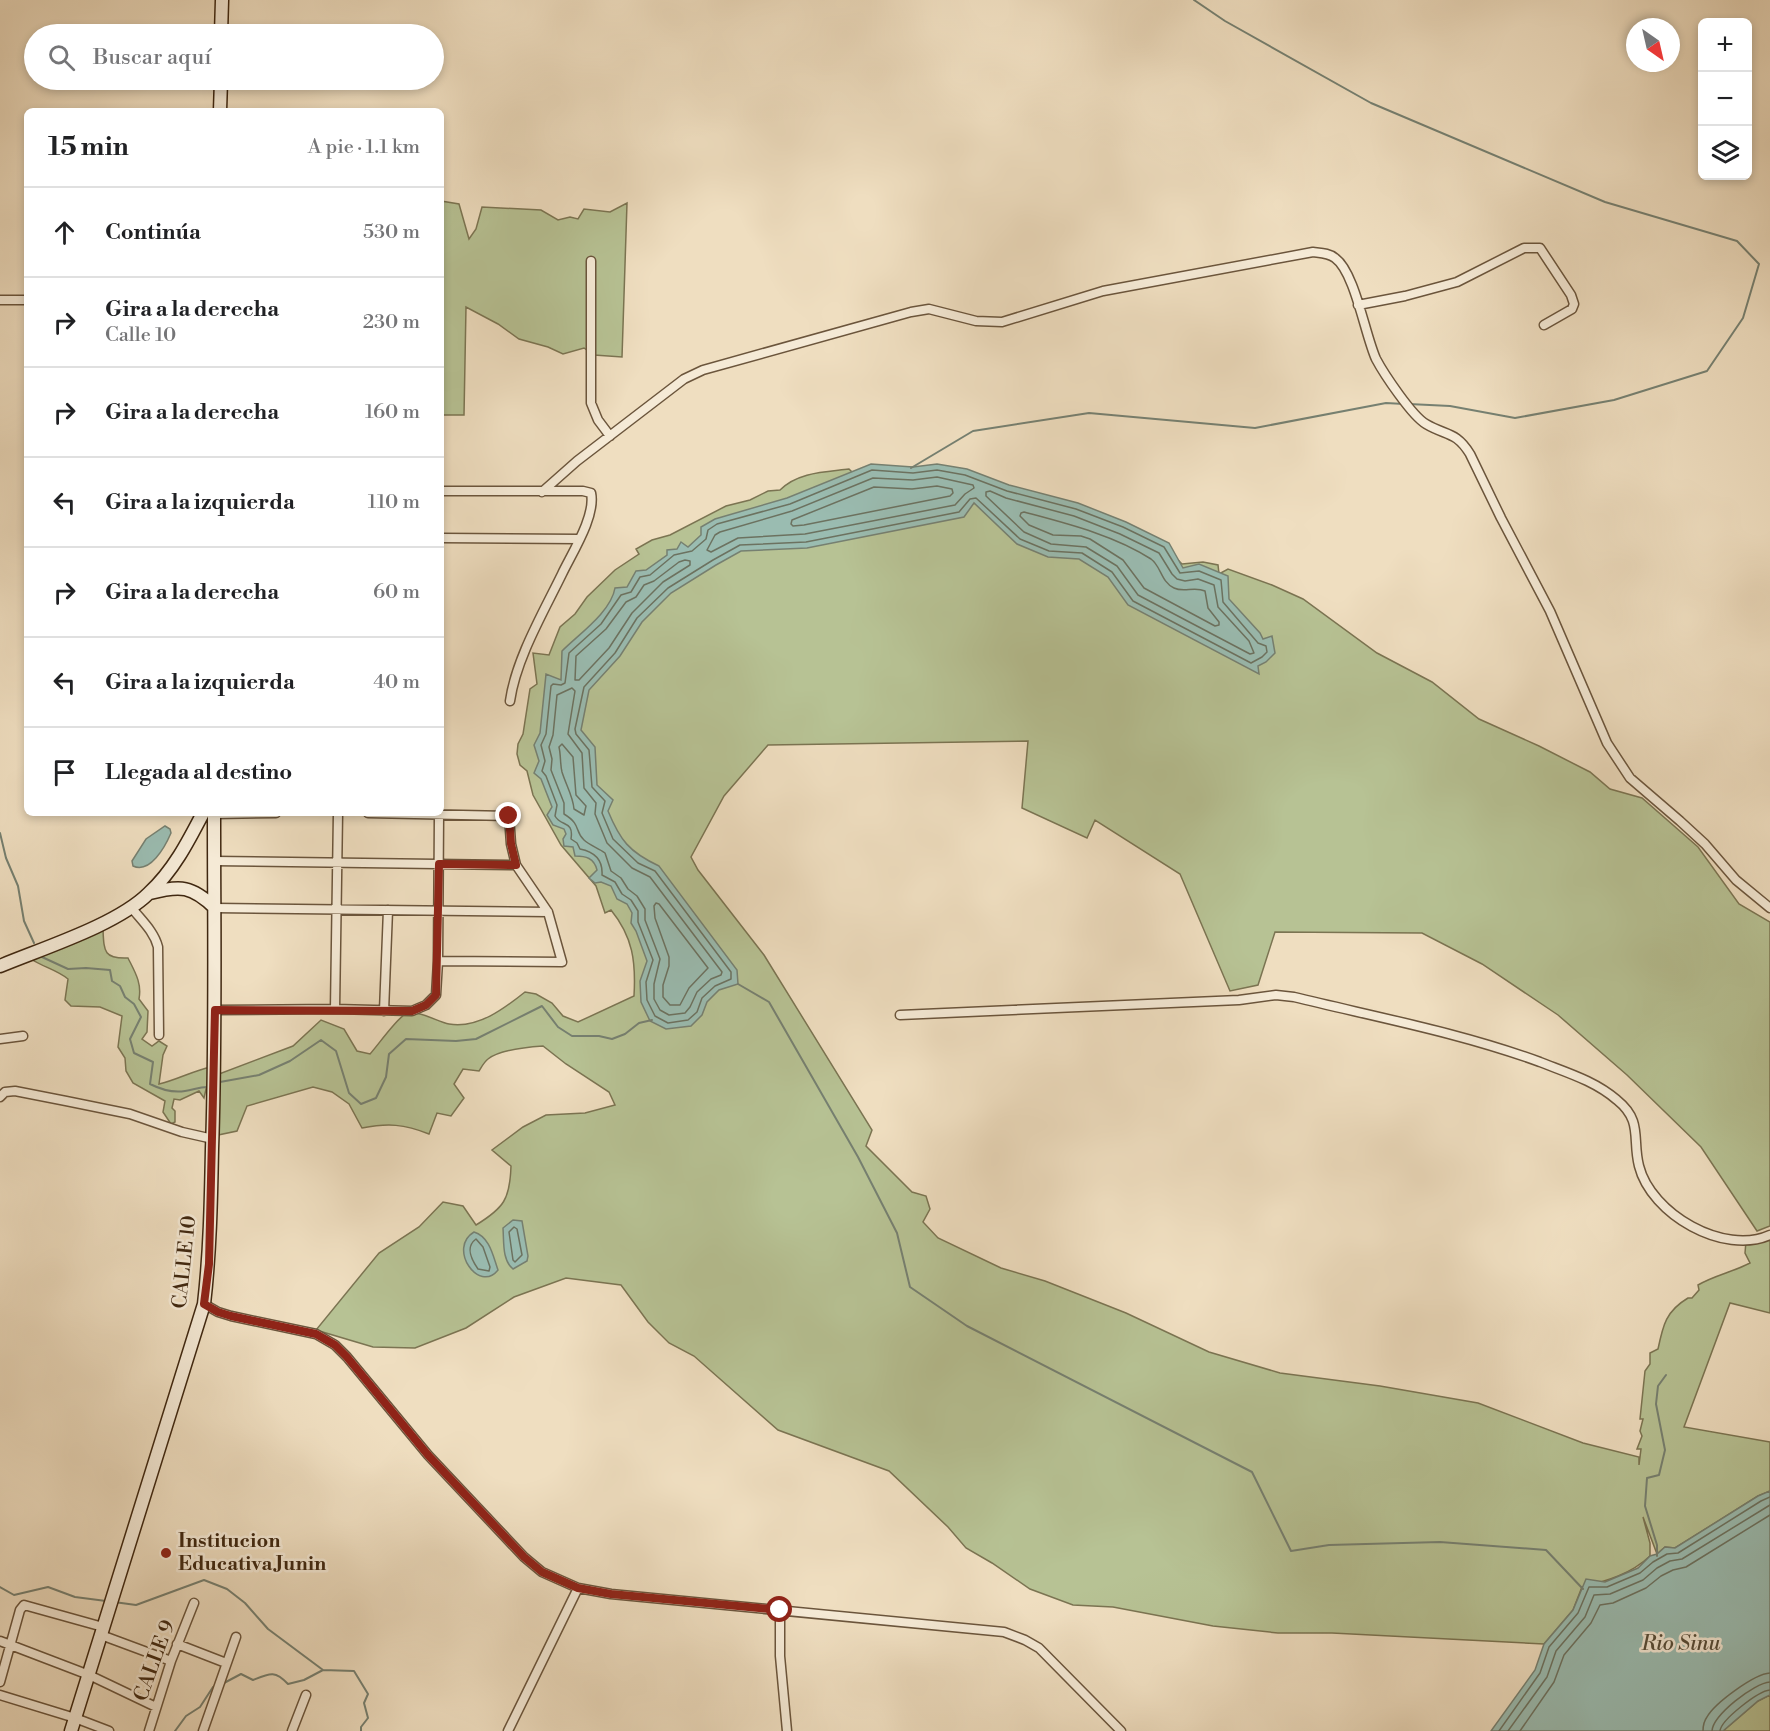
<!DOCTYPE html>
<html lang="es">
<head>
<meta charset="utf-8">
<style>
  body { margin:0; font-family:"Libre Bodoni",serif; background:#f6f6f6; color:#202124 }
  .controls { position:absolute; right:18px; top:18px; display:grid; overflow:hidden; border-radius:9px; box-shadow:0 3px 9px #0003 }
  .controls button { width:54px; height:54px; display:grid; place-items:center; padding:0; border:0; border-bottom:2px solid #e0e0e0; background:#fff; color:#202124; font:30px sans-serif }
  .compass { position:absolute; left:1626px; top:18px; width:54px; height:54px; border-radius:50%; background:#fff; box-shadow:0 3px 9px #0003; rotate:146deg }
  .stop { position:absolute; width:18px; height:18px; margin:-14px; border:4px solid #8f2418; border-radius:50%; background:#fff }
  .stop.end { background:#8f2418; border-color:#fff; box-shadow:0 2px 6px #0008 }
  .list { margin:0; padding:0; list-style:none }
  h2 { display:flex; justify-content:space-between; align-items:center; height:78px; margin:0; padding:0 24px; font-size:26px }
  h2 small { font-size:20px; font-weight:400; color:#757577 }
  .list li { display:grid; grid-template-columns:39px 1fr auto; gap:18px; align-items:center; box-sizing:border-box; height:90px; padding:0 24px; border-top:2px solid #e0e0e0 }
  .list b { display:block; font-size:22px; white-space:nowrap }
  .list p { margin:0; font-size:20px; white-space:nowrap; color:#757577 }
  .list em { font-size:20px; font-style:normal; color:#757577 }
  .icon { flex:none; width:33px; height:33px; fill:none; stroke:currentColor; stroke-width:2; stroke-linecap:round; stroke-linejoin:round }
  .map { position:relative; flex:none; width:1770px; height:1731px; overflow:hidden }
  .search { position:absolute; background:#fff; box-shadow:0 3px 9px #0003; left:24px; top:24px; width:420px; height:66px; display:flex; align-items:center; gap:15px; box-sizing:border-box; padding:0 21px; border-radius:33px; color:#757577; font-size:22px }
  .panel { position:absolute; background:#fff; box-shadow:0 3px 9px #0003; left:24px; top:108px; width:420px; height:708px; border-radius:9px }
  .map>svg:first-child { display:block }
  .green { fill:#b7c294; stroke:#7b7452; stroke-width:1.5 }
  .water { fill:#9abcb1; stroke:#768071; stroke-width:1.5 }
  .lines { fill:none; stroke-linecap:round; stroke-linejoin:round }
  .shore { stroke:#6c7260; stroke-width:1.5 }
  .stream { stroke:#768071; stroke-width:2 }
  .street-casing { stroke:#6b553c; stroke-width:11 }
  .secondary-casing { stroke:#3f2710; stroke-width:15 }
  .street { stroke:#f5ead6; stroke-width:8 }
  .secondary { stroke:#f5ead6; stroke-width:12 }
  .route { stroke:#8f2418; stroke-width:8 }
  .poi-dot { fill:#8f2418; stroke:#f5ead6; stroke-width:2 }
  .labels { text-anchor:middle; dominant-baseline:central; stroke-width:5; stroke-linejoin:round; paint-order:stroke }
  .street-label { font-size:20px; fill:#3f2710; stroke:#f5ead6 }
  .poi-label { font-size:20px; font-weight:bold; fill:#3f2710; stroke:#f5ead6; text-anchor:start }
  .water-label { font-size:21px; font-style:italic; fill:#564c38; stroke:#f5ead6 }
</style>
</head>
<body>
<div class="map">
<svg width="1770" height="1731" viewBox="0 0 1770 1731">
  <rect width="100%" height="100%" fill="#efdec0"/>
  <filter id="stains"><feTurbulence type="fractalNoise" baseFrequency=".00333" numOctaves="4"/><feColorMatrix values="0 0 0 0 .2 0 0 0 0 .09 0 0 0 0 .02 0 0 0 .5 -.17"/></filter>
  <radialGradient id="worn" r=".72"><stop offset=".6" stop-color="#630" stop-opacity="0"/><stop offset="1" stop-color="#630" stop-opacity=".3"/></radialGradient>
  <path class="green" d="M441,201L459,204L469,239L476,229L482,207L541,210L558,220L570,217L578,219L584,209L610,212L627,203L622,357L594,355L584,348L563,354L548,347L519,339L498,324L466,307L464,415H441Z
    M849,469L861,481L951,485L1170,552L1182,564L1203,562L1218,565L1219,574L1228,569L1272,585L1303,599L1377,653L1432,682L1479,719L1539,746L1590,772L1610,789L1642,798L1698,847L1739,904L1770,922V1226L1757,1231L1701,1147L1627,1075L1558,1015L1482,964L1422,933L1275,932L1258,985L1230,991L1180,874L1095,820L1087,838L1022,808L1028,741L768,745L724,796L691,857L698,870L764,955L872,1130L866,1146L912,1192L926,1196L930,1209L923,1222L938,1238L1001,1268L1045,1281L1126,1313L1209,1352L1280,1373L1380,1386L1478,1403L1583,1443L1639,1457V1465L1641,1449H1637L1642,1436L1640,1431L1643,1419H1640L1645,1371L1650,1364V1353L1658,1349C1663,1325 1666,1311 1688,1298H1692L1699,1290L1698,1285C1715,1275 1733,1272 1750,1263L1745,1253L1746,1241L1770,1236V1313L1730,1303L1684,1427L1770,1442V1491L1758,1496L1675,1548L1665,1547L1657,1554L1643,1517L1650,1543V1556C1631,1574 1607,1581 1582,1587L1573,1610L1544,1644L1332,1633H1278L1213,1626L1113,1607L1073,1605L1030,1589L992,1563L966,1548L948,1527L889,1471L778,1430L694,1356L669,1343L648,1322L621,1285L566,1278L514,1297L466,1328L415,1348L373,1347L316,1330L379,1253L419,1227L443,1202L463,1206L476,1225C504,1208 510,1199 511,1166L492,1150L523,1127L546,1115L585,1113L615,1105L609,1092L566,1064L543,1046C529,1047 499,1050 488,1059C484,1062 481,1068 479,1071L463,1069L454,1084L464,1098L451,1116L437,1113L429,1134C404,1124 388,1123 362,1128L349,1104L332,1092L313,1087L247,1106L237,1131L218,1135L219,1074L293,1046L321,1020L344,1029L357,1051L370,1054C378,1045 395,1021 404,1015C417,1008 437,1022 449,1024C478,1029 505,1008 525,992L536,994L552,1003L563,1016L578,1022L634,996C636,962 633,937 611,910L605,913L596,886L561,845L533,795L527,771L520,765L517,754L518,744L523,734L530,689L537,684L533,653L549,655L560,627L575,614L587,597L615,570L639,554L636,549L652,540L670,535L726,506L750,500L768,491L780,490C798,472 825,472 849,469Z
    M103,930C104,952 104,959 128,958C135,972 142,983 139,999L148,1011L147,1032L142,1039L152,1046L159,1041L167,1046L163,1055L159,1084C177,1080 192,1071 211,1067L204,1098L199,1091L180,1100L174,1099L172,1108L175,1111V1122L171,1124L163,1112L165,1101L133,1083L126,1071L125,1058L118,1047L122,1016L100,1007L71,1006L65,1000L68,979C57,970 43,967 31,959Z
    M1770,1695V1731H1723L1758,1701Z"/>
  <path class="water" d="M871,464L913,467L937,464L967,469L1009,485L1078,503L1126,522L1169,543L1183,568L1199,564L1228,576L1229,599L1260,633L1263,639L1272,636L1275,653L1266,662L1258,666L1259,674L1128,605L1108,577L1079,559L1048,557L1017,544L974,503L964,517L807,548L741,551L716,565L671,593L642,622L620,656L589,690L581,730L595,747L597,785L613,800L608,811C620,840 629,852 659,866L737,970L738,984L719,990L707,1002L702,1015L691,1026L666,1029L650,1021L641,1002L640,981L647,961L636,931L631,923L632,913L627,904L617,899L611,886L601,882L595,883L589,878L597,870C594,858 586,856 575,856L573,847L564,846L563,839L566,834L564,829L553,825L547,815L552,807L541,779L534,773L539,761L534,745L540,733L546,674L561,680L562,651C579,634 611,612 615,588L627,587L636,571L646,570L667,555V550L677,549L681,542L688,547L701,535V527L715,519L787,498Z
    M165,826L170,829L171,833C165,847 150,874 133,866L132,861L146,839Z
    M513,1220L522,1221L528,1256L527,1261L513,1269C502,1260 504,1242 503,1228Z
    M474,1232C490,1237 493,1256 498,1270C479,1294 447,1248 474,1232Z
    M1770,1491V1695L1758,1701L1723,1731H1491L1535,1670L1544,1644L1573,1610L1586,1579L1605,1582L1638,1568L1650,1556L1657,1554L1665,1547L1675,1548L1758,1496Z"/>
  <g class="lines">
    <path class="shore" d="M872,470L913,473L937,470L965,475L1007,491L1076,509L1123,527L1164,547L1180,573L1199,571L1221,580L1223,602L1258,643L1266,646L1267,652L1262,657L1251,663L1133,601L1112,572L1082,553L1049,551L1020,539L976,498L970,499L959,512L806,542L740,545L713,560L668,588L637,618L615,653L584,687L575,729L576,734L589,750L592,787L605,801L602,813L613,839L638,863L655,871L731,972V979L715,986L702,998L697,1012L688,1020L668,1023L655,1016L647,1000L646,982L653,960L638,922V911L631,900L622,894L615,882L602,875C603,860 595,852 580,849L577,843L571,839C574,820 561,827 555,816L557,805L546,776L542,771L545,761L541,745L546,734L551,686L553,684L561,685L565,683L569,653L601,624L621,595L631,592L640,577L650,575L674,555L692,551L706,539L708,530L717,524L790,504Z
      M937,477L973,485L974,488L965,494L955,505L805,534L738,538L711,552L707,550L715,535L720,532L792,511L873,478L913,480Z
      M937,486L952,489L953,493L950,496L804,525L793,526L791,524L792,520L874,487L912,489Z
      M990,491L1006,498L1074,516L1120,534L1159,553L1172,574L1177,579L1185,581L1198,579L1214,585L1218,607L1249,641L1254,653L1250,654L1138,595L1117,566L1086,547L1051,544L1024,532L986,496V492Z
      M1024,512C1065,523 1114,535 1151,559C1161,566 1161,582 1174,588C1184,593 1194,586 1205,591L1208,608L1219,622V625L1215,626L1144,588L1123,560L1090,539L1081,536L1053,535L1029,525L1020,516L1021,513Z
      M685,560L690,561V565L663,582L632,613L609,648L579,680H575L576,656L606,629L626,602L636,597L644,585L654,581L679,562Z
      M572,688L575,691L568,734L582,753L584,788L596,803L595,814L607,843L632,868L650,877L722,972L721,975L711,979L697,992L690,1007L685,1013L669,1015L660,1010L654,999V984L660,959L645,920V909L637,896L628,889L621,878L611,871L605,853C598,848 589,845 584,840C574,831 582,825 564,814V803L551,770L552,759L549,747L553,735L557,695Z
      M562,744L573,757L576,795L586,806L584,815L574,809C573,796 566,785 562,772C560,764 561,756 559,747Z
      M656,903L659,904L708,968L689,988L680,1005H670L663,997V985L669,966V957L655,918L654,906Z
      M514,1227L517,1229L522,1255L515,1262L513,1260L509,1232Z
      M476,1239L483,1247L490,1267L489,1271L478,1269C471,1259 465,1247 476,1239Z
      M1499,1731L1540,1673L1549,1647L1578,1613L1589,1587H1607L1640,1573L1653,1562L1667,1554L1678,1553L1761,1501L1770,1497
      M1508,1731L1547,1677L1556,1651L1585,1617L1594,1595L1610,1594L1643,1580L1657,1568L1670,1561L1682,1559L1770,1505
      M1520,1731L1554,1682L1564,1655L1591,1623L1600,1605L1613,1603L1646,1588L1661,1576L1673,1570L1686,1567L1770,1515
      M1703,1731C1703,1726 1704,1721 1707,1717C1715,1703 1754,1674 1770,1673
      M1712,1731C1713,1715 1754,1683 1770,1682
      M1720,1731C1721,1720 1758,1691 1770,1690"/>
    <path class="stream" d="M1194,0L1225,21L1371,103L1605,202L1737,241L1759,264L1743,318L1707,371L1614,400L1515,418L1450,406L1409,404
      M911,468L973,431L1089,413L1255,428L1386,403L1404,404
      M0,833L6,858L18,886L24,921L34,943
      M42,957L68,969L86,968L110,970L112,981L120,986L125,997L134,1004L141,1017L130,1039L134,1053L153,1062L150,1084C160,1089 174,1093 185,1091C194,1090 200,1086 210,1087
      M738,984L769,1002L858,1157L897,1233L910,1287L967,1326L1252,1472L1291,1551L1329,1545L1440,1542L1546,1550L1583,1589
      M220,1082L259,1075L290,1061L321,1040L336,1051L349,1093L361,1104L376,1098L386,1077L389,1054L406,1039L456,1041L476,1039L542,1006L558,1027L572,1036H599L612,1039L625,1034L639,1023L652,1020
      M1657,1556V1545L1645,1506L1647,1478L1659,1475L1665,1450L1656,1404L1658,1386L1666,1375
      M0,1587L14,1595L48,1587L75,1597L106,1601
      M114,1602L136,1605L204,1580L227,1589L245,1603L268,1629L323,1670L354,1671L368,1694L364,1703L368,1718L361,1727V1731
      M224,1683L241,1674L253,1680C270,1673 275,1670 288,1684L304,1680L323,1670
      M175,1731L186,1716L200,1707L213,1687L216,1686"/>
    <defs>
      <path id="street" d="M591,261V403L598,420L610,436
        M0,300H27
        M1358,305L1405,296L1457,282L1524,248H1540L1571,295L1574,304L1572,309L1544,325
        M441,491H583L591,493C596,516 572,553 562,574C543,613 516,659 510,701
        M542,492L577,461L684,379L703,370L911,312L929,309L976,321L1002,322L1103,291L1313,252C1321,253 1329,253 1335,258C1355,272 1365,335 1376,359C1384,374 1412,416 1426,424C1446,436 1456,431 1470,454L1501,518L1550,611L1607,743L1630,778L1680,821L1705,844L1736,880L1770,908
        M441,538L579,539
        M368,813L509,816L511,844L516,865L548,912L562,962L438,961
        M214,814L276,813
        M214,861L516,865
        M131,907C141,920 154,931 158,947L159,1035
        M215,908L548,912
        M335,1009L338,813
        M215,1010L335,1009L412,1011L426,1005L436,995L438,961L439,814
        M384,1011L388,910
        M900,1015L1239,1000L1276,995L1294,997C1376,1017 1461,1033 1540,1062C1568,1073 1595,1081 1617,1100C1643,1121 1632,1139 1639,1166C1651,1214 1724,1256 1770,1235
        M0,1039L23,1036
        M0,1097L5,1092L15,1091L66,1101L130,1114L182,1132L213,1139
        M204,1304L218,1312L231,1316L316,1334L335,1345L347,1357L428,1455L524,1557L542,1572L578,1588L611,1594L1004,1632L1025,1640L1039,1648L1121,1731
        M780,1610V1656L787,1731
        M101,1635L171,1661
        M0,1641L89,1675L156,1707
        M177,1644L226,1663
        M0,1682L20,1610L24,1605L103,1627
        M0,1695L75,1718L109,1731
        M149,1731L171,1661L194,1603
        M203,1731L236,1637
        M292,1731L306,1695
        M508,1731L578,1588"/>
      <path id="secondary" d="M221,34L222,0
        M220,111L221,80
        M150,893C181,885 192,886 215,908
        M0,966C43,948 117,925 149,893C173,871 188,842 203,813
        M71,1731L204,1304C210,1252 211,1201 212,1149C216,1037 214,925 214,813"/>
    </defs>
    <use href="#street" class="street-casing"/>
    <use href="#secondary" class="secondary-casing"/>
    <use href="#street" class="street"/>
    <use href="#secondary" class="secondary"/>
  </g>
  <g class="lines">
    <path class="route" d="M509,816L511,844L516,865L439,864L436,995L426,1005L412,1011L215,1010L209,1264L204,1304L218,1312L231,1316L316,1334L335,1345L347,1357L428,1455L524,1557L542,1572L578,1588L611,1594L780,1610"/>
  </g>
  <circle class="poi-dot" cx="166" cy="1553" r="6"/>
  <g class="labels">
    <g class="street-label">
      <text transform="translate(185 1262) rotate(-84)">CALLE 10</text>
      <text transform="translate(155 1661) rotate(-70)">CALLE 9</text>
    </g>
    <g class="poi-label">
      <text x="178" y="1541">Institucion<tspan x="178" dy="23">Educativa Junin</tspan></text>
    </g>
    <g class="water-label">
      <text x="1681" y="1644">Rio Sinu</text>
    </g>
  </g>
  <rect width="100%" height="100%" filter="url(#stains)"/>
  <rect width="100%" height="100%" fill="url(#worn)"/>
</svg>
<div class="controls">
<button>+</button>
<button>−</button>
<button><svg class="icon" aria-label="layers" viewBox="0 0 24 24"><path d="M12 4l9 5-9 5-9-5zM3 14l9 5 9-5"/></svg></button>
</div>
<svg class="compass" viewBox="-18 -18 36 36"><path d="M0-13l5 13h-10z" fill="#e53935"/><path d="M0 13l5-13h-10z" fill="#757577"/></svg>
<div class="stop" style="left:780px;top:1610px"></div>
<div class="stop end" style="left:509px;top:816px"></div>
<div class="search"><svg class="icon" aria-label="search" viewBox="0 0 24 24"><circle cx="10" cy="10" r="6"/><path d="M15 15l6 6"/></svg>Buscar aquí</div>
<section class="panel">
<h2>15 min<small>A pie · 1.1 km</small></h2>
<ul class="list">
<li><svg class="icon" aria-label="ahead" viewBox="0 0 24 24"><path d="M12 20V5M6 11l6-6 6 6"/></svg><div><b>Continúa</b></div><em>530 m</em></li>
<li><svg class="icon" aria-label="right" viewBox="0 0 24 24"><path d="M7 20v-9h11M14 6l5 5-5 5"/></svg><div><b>Gira a la derecha</b><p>Calle 10</p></div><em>230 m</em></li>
<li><svg class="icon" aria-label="right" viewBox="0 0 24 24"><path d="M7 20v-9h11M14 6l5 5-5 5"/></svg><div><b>Gira a la derecha</b></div><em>160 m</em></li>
<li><svg class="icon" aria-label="left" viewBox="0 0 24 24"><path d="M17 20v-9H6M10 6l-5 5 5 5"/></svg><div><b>Gira a la izquierda</b></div><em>110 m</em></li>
<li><svg class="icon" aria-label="right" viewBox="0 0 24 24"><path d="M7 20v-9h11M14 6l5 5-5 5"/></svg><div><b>Gira a la derecha</b></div><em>60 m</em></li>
<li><svg class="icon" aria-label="left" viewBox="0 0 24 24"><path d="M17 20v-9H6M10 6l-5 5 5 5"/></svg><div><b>Gira a la izquierda</b></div><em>40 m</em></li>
<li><svg class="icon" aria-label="arrive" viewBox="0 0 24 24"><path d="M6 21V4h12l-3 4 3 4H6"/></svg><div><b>Llegada al destino</b></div></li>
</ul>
</section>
</div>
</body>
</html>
